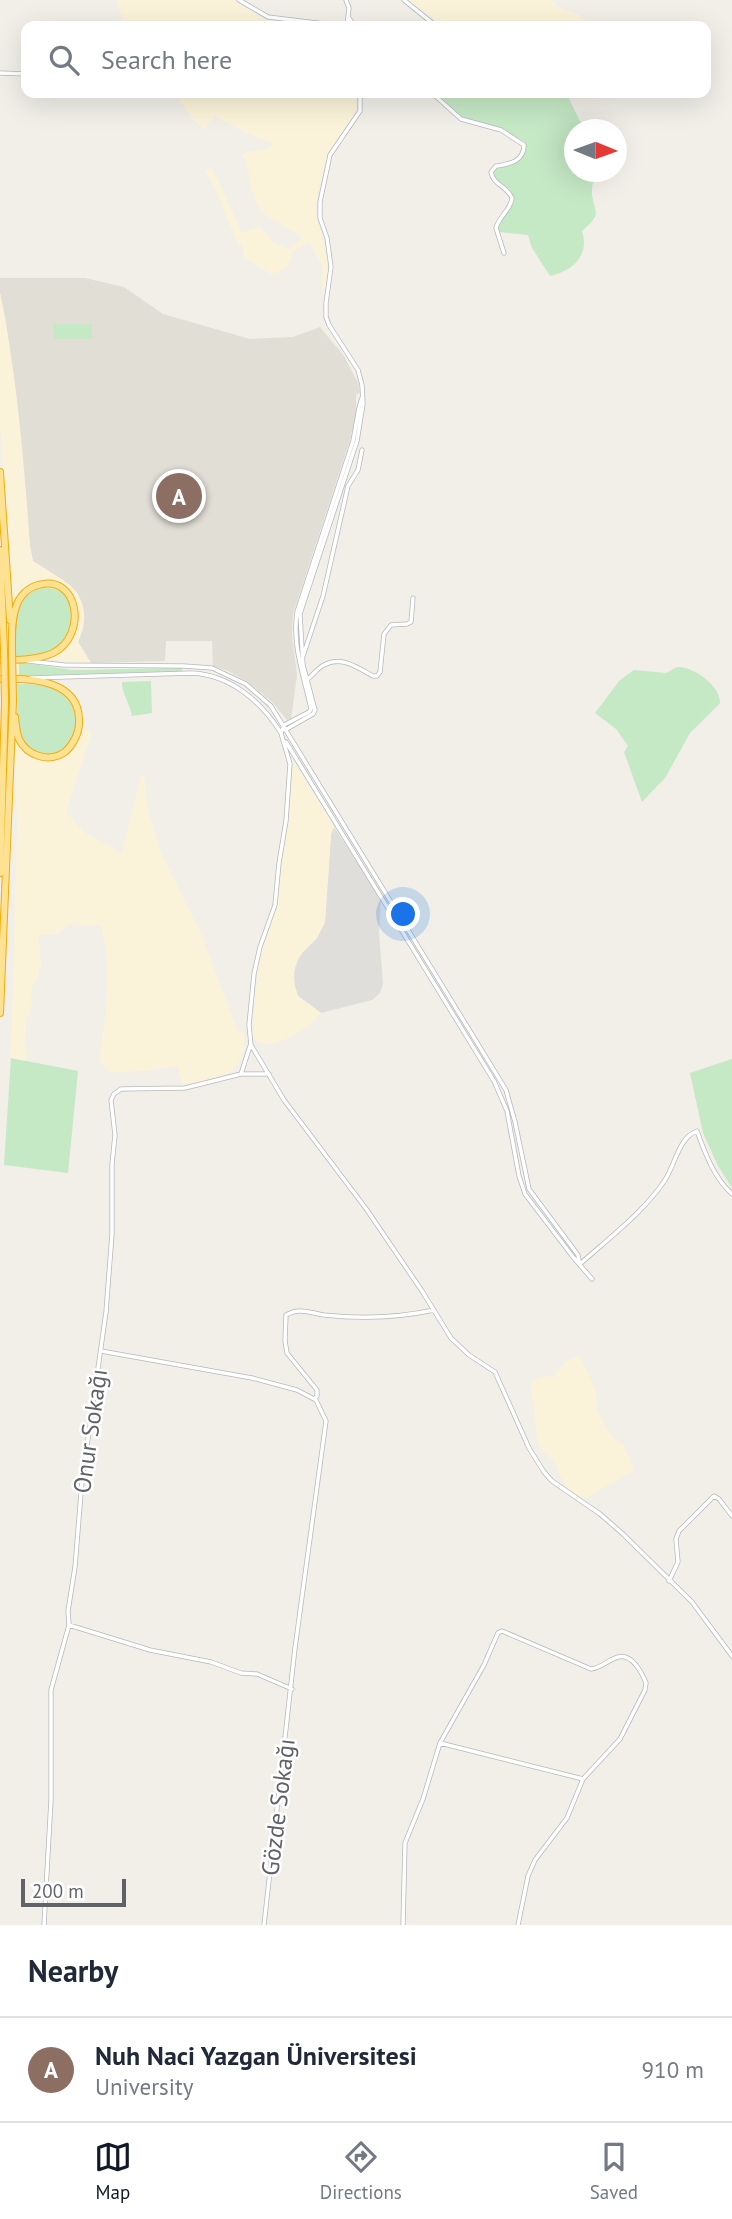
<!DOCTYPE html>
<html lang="en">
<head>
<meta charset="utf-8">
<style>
  body { margin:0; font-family:"PT Sans",sans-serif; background:#f6f6f7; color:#1f2937 }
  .compass { position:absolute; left:564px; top:119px; width:63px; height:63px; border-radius:50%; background:#fff; box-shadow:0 7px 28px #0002; rotate:91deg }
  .scale { position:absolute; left:21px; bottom:18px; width:105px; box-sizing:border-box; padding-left:7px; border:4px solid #5f6368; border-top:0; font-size:19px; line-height:24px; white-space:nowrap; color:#5f6368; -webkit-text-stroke:5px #fff; paint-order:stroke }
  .you { position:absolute; left:404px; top:915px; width:24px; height:24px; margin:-18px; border:5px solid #fff; border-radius:50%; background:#1a73e8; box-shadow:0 0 0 10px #1a73e833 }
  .badge { display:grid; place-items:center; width:46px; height:46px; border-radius:50%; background:#111827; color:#fff; font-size:23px; font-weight:700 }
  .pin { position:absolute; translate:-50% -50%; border:4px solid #fff; box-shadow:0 2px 7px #0006 }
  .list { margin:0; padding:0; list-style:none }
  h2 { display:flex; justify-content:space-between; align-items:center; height:91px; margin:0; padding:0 28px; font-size:30px }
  h2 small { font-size:23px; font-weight:400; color:#747a83 }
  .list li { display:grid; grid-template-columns:46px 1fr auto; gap:21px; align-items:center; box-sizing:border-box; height:105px; padding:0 28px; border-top:2px solid #e0e1e3 }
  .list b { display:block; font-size:26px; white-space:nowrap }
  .list p { margin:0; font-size:23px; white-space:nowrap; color:#747a83 }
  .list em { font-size:23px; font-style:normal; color:#747a83 }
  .icon { flex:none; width:38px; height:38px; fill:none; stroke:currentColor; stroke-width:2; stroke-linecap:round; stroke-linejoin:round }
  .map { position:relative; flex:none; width:732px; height:1925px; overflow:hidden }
  .search { position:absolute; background:#fff; box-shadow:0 7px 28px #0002; left:21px; right:21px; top:21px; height:77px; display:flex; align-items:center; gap:18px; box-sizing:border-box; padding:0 24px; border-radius:14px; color:#747a83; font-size:26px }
  .sheet { height:196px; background:#fff }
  nav { display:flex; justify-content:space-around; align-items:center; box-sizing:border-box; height:98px; border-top:2px solid #e0e1e3; background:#fff; font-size:19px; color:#747a83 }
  nav a { display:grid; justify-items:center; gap:4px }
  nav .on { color:#111827 }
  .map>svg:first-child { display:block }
  .industrial { fill:#e0deda }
  .education { fill:#e1ded6 }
  .green { fill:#c5e8c5 }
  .sand { fill:#fbf3d9 }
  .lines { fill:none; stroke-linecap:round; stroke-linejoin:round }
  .minor-casing { stroke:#b5b8bc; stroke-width:5 }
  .highway-casing { stroke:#f9ab00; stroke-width:8 }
  .minor { stroke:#fff; stroke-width:3.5 }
  .highway { stroke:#fde293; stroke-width:6 }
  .highway-bridge-casing { stroke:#f9ab00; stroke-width:8; stroke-linecap:butt }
  .highway-bridge { stroke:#fde293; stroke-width:6 }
  .labels { text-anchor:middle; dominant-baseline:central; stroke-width:5; stroke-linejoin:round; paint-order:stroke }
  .street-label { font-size:24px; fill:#5f6368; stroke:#fff }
</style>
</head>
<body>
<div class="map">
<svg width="732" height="1925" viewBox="0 0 732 1925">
  <rect width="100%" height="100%" fill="#f1efe8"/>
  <path class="industrial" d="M334,827L381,899L379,932L383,984L380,993L372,1000L321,1013L298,996L295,988L294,971L300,955L317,938L325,922L331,834Z"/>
  <path class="education" d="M0,278H85L124,287L163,314L250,339L293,337L320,327L344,356L358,383L360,393L356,394V415L350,440L293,614L292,635L297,675L291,719L287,720L272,702L248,682L228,671L213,666L212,641H166L165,661L91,663L78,642L83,629L84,616L78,594L70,585L33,562L30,546L20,432L6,322L0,293Z"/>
  <path class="green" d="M436,93H566L584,129L574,130V172H595C594,179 591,188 592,195C596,216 601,214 582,231C590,255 573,271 550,276L532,248L528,235L499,232C498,216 512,213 514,198L509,189L497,182L493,171L496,167C510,167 519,162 526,151L525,142L500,128L463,118Z
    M53,324H92V339H54Z
    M41,588C77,584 82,630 58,647C45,656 30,655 15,657C15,630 10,598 41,588Z
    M19,662L73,670L182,668V671L19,676Z
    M677,667C693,666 721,686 720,703L690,733L665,778L642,802L624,752L628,746L616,729L595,713L620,680L634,670L666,673Z
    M151,681L152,713L132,716C130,704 122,694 122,682Z
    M16,684C42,684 74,685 76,719C76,722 77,726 76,730C75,736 69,744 65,750L48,756L29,749L21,738L17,721Z
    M11,1058L78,1071L68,1173L4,1165Z
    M732,1059V1188L718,1166L703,1133L690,1073Z"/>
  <path class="sand" d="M116,0H233L265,20L315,26H125Z
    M409,0H551L559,8L578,14L593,26H444Z
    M175,93H356C362,123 333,133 326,160C321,179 314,200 317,219C318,227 322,233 323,240C328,256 329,273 327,289H322V265L309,242L292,252C290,265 284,272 271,274L243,257V245H238L216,190L205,170L212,168L242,233L260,227L273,242L288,249L303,238L263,213C248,198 253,174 243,156H241C251,148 264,154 274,144L249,134L215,116L204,129L191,117Z
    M0,293C17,376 24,462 30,546L33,561C66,582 98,595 78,642L91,663L43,659C102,644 79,566 36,582C26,586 20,596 13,604L10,547L0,428Z
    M82,728L92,732L66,812L84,832L122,853L141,777L144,776L148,810L161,853L202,936L237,1029L240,1032L244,1031C249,1073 220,1080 184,1085L179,1075V1066L141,1071L110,1072L99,1061C105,1021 114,965 101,926L69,924L57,934L38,935L41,962L38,976L31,989L32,1004L26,1022L24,1044L27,1052L26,1061L11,1058L17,829L15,734L17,738L43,759L73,747Z
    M293,760L334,827L331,834L325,922L317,938L303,952L296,962L293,980L298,996L321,1013C310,1028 265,1058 252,1036L258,965L278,901L281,863L289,820Z
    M580,1356L596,1392L597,1411L611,1436L623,1445L634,1470L584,1499C574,1494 565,1488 561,1477C559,1472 558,1467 555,1462C552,1457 546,1455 543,1451C535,1441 536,1427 535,1415C534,1398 520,1373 553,1377L568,1360Z"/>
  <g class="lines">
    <defs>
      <path id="minor" d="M239,0L268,17L341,26
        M346,0L349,8L347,26
        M404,0L436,26
        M349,18L354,26
        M0,73L26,74
        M432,93L461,119L501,130L524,145C524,162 509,164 496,166L491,172C493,185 507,186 512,198C511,210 499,216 496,228L504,253
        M362,398L359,408L353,441L297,612C292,646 304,676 311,709L309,712L284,725L281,733L290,764L286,821L279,863L275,905L260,947L254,974L249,1025L251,1045L284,1100L367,1210L422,1291L451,1338L469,1355L495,1372L529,1448L544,1472L552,1481L600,1514L623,1534L692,1602L732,1656
        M303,656L323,596L348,486L358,470L362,450
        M28,661L64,665L184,666L212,668L246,684L271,706L506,1090L515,1122L529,1189L578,1255L579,1261
        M31,678L192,673C230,675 261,701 281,733
        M306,680C313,676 317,668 324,665C341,655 358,668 373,676H377L380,672L384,634L391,625L407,624L411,622L413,598
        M285,730L313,714L315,710L303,665L300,614L357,441L363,404L362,385L358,370L329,325L326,317V303L331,267L327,238L320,218V202L330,155L360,111V93
        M286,742L494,1081L507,1111L519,1176L525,1194L573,1257L592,1279
        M241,1074L250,1046
        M580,1264C608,1239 645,1211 665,1180C675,1165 679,1137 697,1131C705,1153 714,1178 732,1194
        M101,1351L252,1378L297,1390L314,1399L317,1396V1390L287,1353L285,1341L286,1315C300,1307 310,1313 324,1315C361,1319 397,1318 434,1310
        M669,1581L678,1562L676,1539L679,1531L714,1496L719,1499L732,1516
        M69,1625L150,1650L211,1662L241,1673L257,1674L292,1689
        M440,1743L583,1779
        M44,1925L51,1800V1690L69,1625L68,1611L75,1567L82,1481L106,1312L112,1234V1164L115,1135L111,1100L114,1094L121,1089L185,1088L241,1074H269
        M264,1925L295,1648L326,1421L315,1398
        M403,1925L405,1843L423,1799L440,1743L484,1665L498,1633L502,1631L591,1669C601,1668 608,1660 618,1657C632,1653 642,1673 646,1683L645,1690L620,1739L583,1779L567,1818L535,1860L528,1876L518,1925"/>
      <path id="highway" d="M0,472L10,620
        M0,550L4,649
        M0,660C17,660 38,660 53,653C88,636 79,573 38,585C27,588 19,597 16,607C11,621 12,636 12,650
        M0,679C31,678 81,680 79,723C79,733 73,745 65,752C49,763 27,756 19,739C16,732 16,724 15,717
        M0,873L5,702
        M0,1013L13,701"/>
    </defs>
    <use href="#minor" class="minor-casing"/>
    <use href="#highway" class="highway-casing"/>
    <use href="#minor" class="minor"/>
    <use href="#highway" class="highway"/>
    <defs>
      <path id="highway-bridge" d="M4,649L5,702
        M12,650L13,701"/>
    </defs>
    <use href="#highway-bridge" class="highway-bridge-casing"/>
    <use href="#highway-bridge" class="highway-bridge"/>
  </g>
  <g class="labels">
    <g class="street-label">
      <text transform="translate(90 1431) rotate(-82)">Onur Sokağı</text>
      <text transform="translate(278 1807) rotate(-83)">Gözde Sokağı</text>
    </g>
  </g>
</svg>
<svg class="compass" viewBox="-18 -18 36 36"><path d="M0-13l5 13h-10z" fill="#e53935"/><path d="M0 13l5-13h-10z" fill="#747a83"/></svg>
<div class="scale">200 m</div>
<div class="you"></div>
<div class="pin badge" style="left:179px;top:496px;background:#8d6e63">A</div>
<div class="search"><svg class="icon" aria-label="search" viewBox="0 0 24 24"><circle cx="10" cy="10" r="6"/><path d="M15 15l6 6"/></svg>Search here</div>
</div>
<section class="sheet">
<h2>Nearby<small></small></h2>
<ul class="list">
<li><span class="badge" style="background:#8d6e63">A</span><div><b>Nuh Naci Yazgan Üniversitesi</b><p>University</p></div><em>910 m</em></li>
</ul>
</section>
<nav>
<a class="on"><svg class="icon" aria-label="map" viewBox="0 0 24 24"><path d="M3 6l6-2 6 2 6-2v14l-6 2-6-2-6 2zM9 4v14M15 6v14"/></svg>Map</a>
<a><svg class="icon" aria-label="directions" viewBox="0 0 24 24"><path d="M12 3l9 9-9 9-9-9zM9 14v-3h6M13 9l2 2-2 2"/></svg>Directions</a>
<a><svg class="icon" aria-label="saved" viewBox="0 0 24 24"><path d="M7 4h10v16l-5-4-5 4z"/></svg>Saved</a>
</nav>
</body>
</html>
